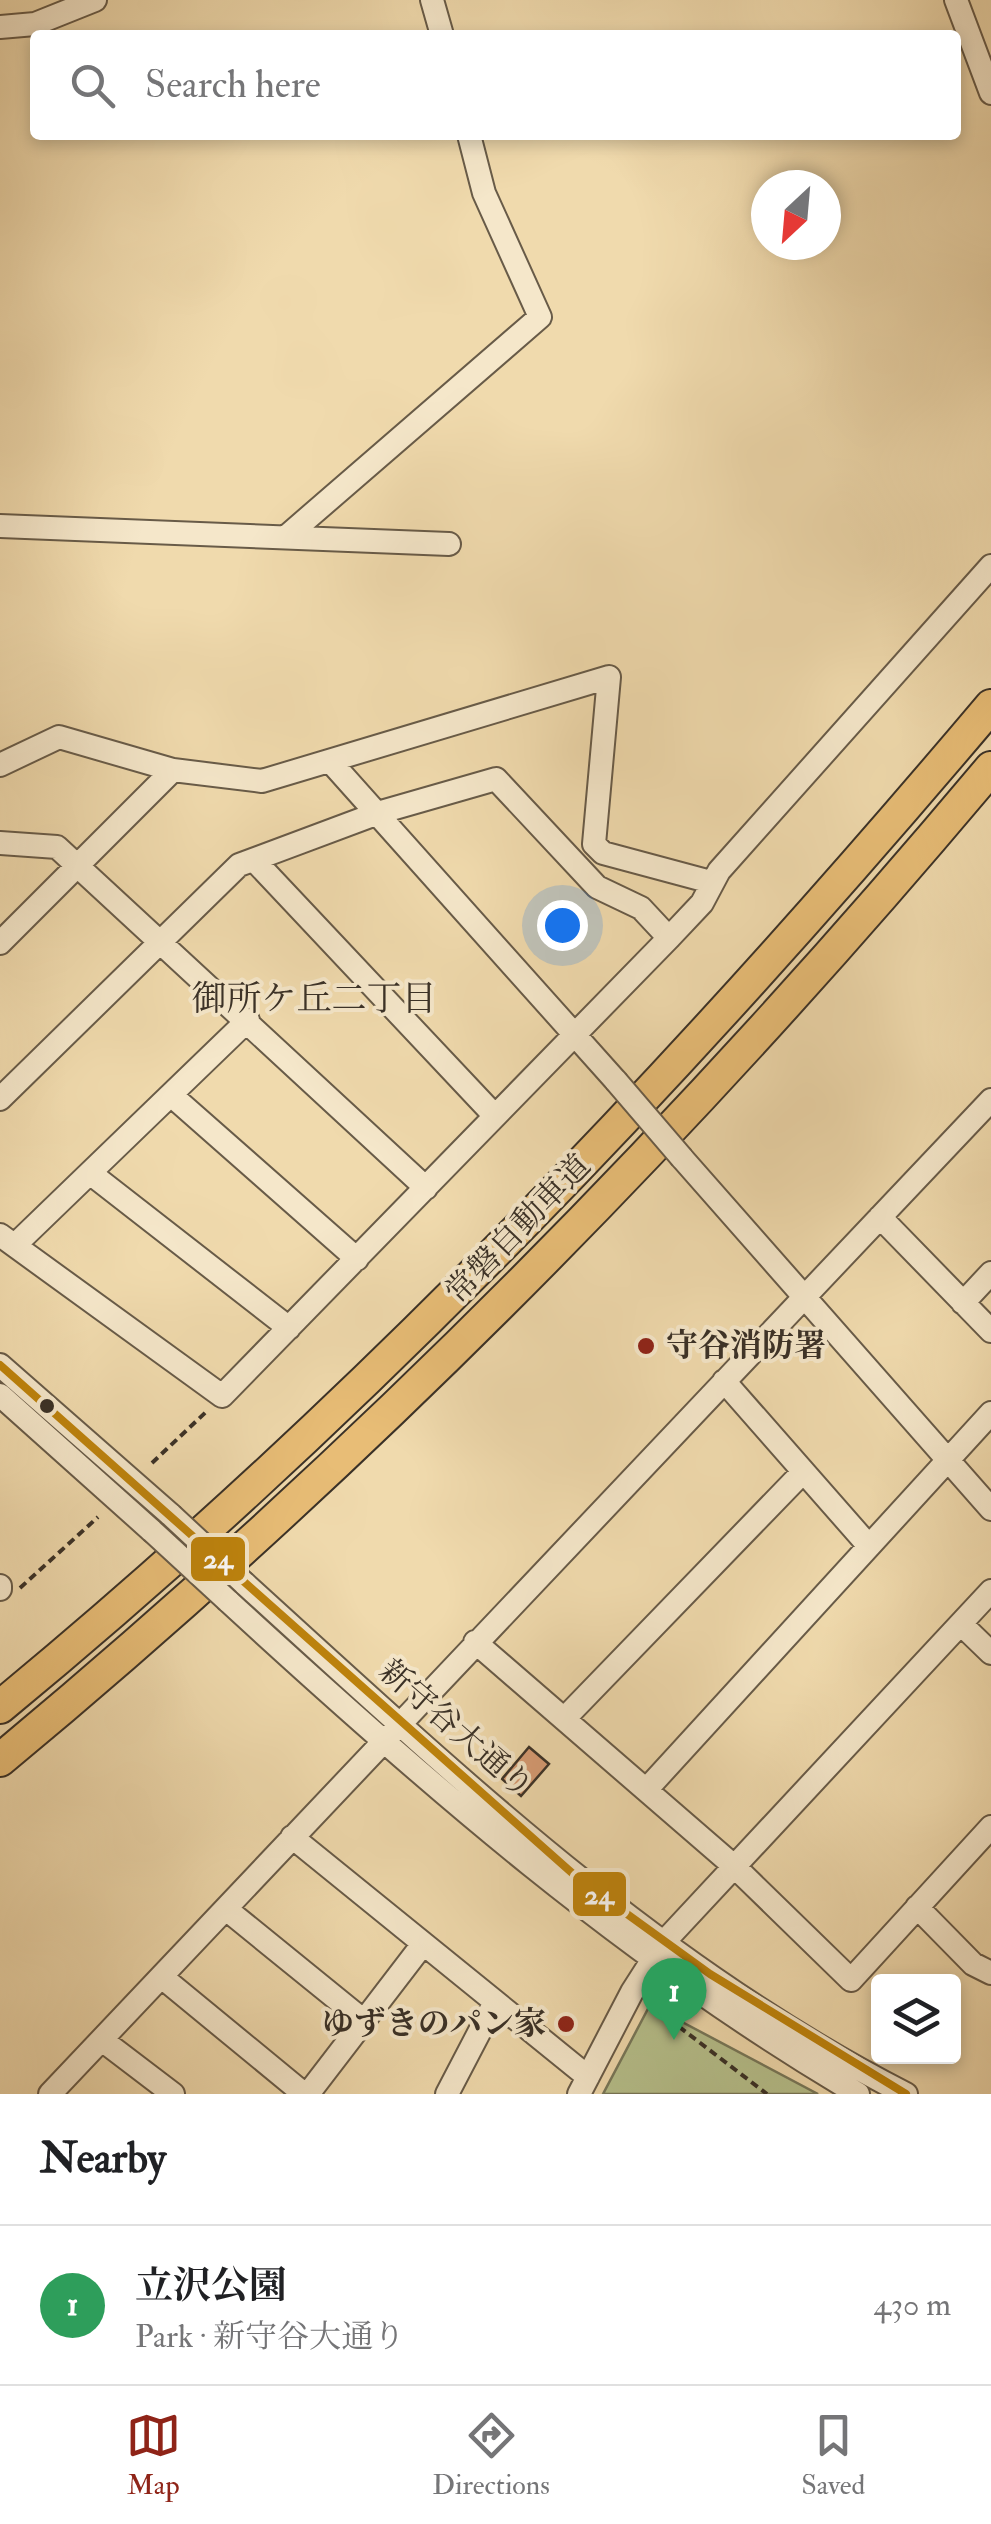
<!DOCTYPE html>
<html lang="en">
<head>
<meta charset="utf-8">
<style>
  body { margin:0; font-family:"IM FELL Double Pica","Noto Serif JP",serif; background:#f6f6f6; color:#202124 }
  .controls { position:absolute; right:30px; bottom:30px; display:grid; overflow:hidden; border-radius:10px; box-shadow:0 5px 15px #0003 }
  .controls button { width:90px; height:90px; display:grid; place-items:center; padding:0; border:0; border-bottom:2px solid #e0e0e0; background:#fff; color:#202124; font:50px sans-serif }
  .compass { position:absolute; left:751px; top:170px; width:90px; height:90px; border-radius:50%; background:#fff; box-shadow:0 5px 15px #0003; rotate:206deg }
  .you { position:absolute; left:562px; top:925px; width:35px; height:35px; margin:-25px; border:8px solid #fff; border-radius:50%; background:#1a73e8; box-shadow:0 0 0 15px #1a73e833 }
  .badge { display:grid; place-items:center; width:65px; height:65px; border-radius:50%; background:#8f2418; color:#fff; font-size:32px; font-weight:700 }
  .pin { position:absolute; translate:-50% -82px; filter:drop-shadow(0 2px 5px #0008) }
  .pin::after { content:''; position:absolute; top:52px; width:35px; height:30px; background:inherit; clip-path:polygon(0 0,100% 0,50% 100%) }
  .list { margin:0; padding:0; list-style:none }
  h2 { display:flex; justify-content:space-between; align-items:center; height:130px; margin:0; padding:0 40px; font-size:42px }
  h2 small { font-size:32px; font-weight:400; color:#757577 }
  .list li { display:grid; grid-template-columns:65px 1fr auto; gap:30px; align-items:center; box-sizing:border-box; height:160px; padding:0 40px; border-top:2px solid #e0e0e0 }
  .list b { display:block; font-size:38px; white-space:nowrap }
  .list p { margin:0; font-size:32px; white-space:nowrap; color:#757577 }
  .list em { font-size:32px; font-style:normal; color:#757577 }
  .icon { flex:none; width:55px; height:55px; fill:none; stroke:currentColor; stroke-width:2; stroke-linecap:round; stroke-linejoin:round }
  .map { position:relative; flex:none; width:991px; height:2094px; overflow:hidden }
  .search { position:absolute; background:#fff; box-shadow:0 5px 15px #0003; left:30px; right:30px; top:30px; height:110px; display:flex; align-items:center; gap:25px; box-sizing:border-box; padding:0 35px; border-radius:10px; color:#757577; font-size:38px }
  .sheet { height:290px; background:#fff }
  nav { display:flex; justify-content:space-around; align-items:center; box-sizing:border-box; height:140px; border-top:2px solid #e0e0e0; background:#fff; font-size:28px; color:#757577 }
  nav a { display:grid; justify-items:center; gap:5px }
  nav .on { color:#8f2418 }
  .map>svg:first-child { display:block }
  .green { fill:#b6c08c; stroke:#78785a; stroke-width:2.5 }
  .building { fill:#d99d75; stroke:#3a3127; stroke-width:2.5 }
  .lines { fill:none; stroke-linecap:round; stroke-linejoin:round }
  .minor-casing { stroke:#685b48; stroke-width:26 }
  .highway-casing { stroke:#3a3127; stroke-width:36 }
  .path { stroke:#3a3127; stroke-width:4; stroke-dasharray:8 5; stroke-linecap:butt }
  .minor { stroke:#f5e7ca; stroke-width:22 }
  .highway { stroke:#e8bd76; stroke-width:32 }
  .minor-bridge-casing { stroke:#685b48; stroke-width:26; stroke-linecap:butt }
  .minor-bridge { stroke:#f5e7ca; stroke-width:22 }
  .bus-1-casing { stroke:#f5e7ca; stroke-width:15 }
  .bus-1 { stroke:#be830c; stroke-width:8 }
  .poi-dot { fill:#8f2418; stroke:#f5e7ca; stroke-width:4 }
  .bus-dot { fill:#3a3127; stroke:#f5e7ca; stroke-width:4 }
  .labels { text-anchor:middle; dominant-baseline:central; stroke-width:8; stroke-linejoin:round; paint-order:stroke }
  .street-label { font-size:32px; fill:#3a3127; stroke:#f5e7ca }
  .poi-label { font-size:32px; font-weight:bold; fill:#3a3127; stroke:#f5e7ca; text-anchor:start }
  .neighbourhood-label { font-size:35px; fill:#3a3127; stroke:#f5e7ca }
  .line-badge { stroke:#f5e7ca; stroke-width:4 }
  .badge-label { font-size:28px; text-anchor:middle; font-weight:bold; fill:#fff }
</style>
</head>
<body>
<div class="map">
<svg width="991" height="2094" viewBox="0 0 991 2094">
  <rect width="100%" height="100%" fill="#f0daad"/>
  <filter id="stains"><feTurbulence type="fractalNoise" baseFrequency=".002" numOctaves="4"/><feColorMatrix values="0 0 0 0 .2 0 0 0 0 .09 0 0 0 0 .02 0 0 0 .5 -.17"/></filter>
  <radialGradient id="worn" r=".72"><stop offset=".6" stop-color="#630" stop-opacity="0"/><stop offset="1" stop-color="#630" stop-opacity=".3"/></radialGradient>
  <path class="green" d="M650,2005L818,2094H603Z"/>
  <path class="building" d="M529,1747L549,1764L521,1796L502,1779Z"/>
  <g class="lines">
    <defs>
      <path id="minor" d="M432,0L442,35
        M956,0L991,93
        M0,27L35,24L95,0
        M0,526L449,544
        M287,536L540,317L484,193L469,135
        M330,761L616,1081
        M0,765L59,737L173,770L262,781L609,677L594,844L603,853L711,882
        M0,843L57,847L426,1188
        M254,860L495,1116
        M0,943L173,770
        M171,1095L357,1259
        M0,1099L239,865L381,812L496,779L597,887L641,908L669,938
        M682,1158L991,1509
        M90,1173L289,1328
        M880,1217L991,1331
        M0,1235L222,1396L669,938L702,903L719,871L991,566
        M15,1245L248,1020
        M963,1303L991,1273
        M0,1365L171,1515
        M724,1381L868,1545
        M0,1395L152,1531
        M244,1583C450,1770 656,1967 906,2094
        M0,1586V1589
        M228,1601C426,1783 625,1957 858,2094
        M961,1624L991,1653
        M475,1642L735,1867L851,1980L991,1827
        M564,1719L802,1473
        M646,1790L991,1413
        M292,1837L588,2077
        M917,1907L973,1964L991,1973
        M226,1909L364,2021
        M163,1978L304,2094
        M102,2040L173,2094
        M50,2094L991,1100
        M308,2094L423,1944
        M447,2094L495,2002
        M579,2094L632,1992L664,1942L991,1591"/>
      <path id="highway" d="M0,1707C363,1408 688,1065 991,706
        M0,1760C360,1461 691,1126 991,768"/>
    </defs>
    <use href="#minor" class="minor-casing"/>
    <use href="#highway" class="highway-casing"/>
    <path class="path" d="M152,1463L207,1411
      M20,1588L98,1517
      M648,2003L767,2094"/>
    <use href="#minor" class="minor"/>
    <use href="#highway" class="highway"/>
    <defs>
      <path id="minor-bridge" d="M616,1081L682,1158
        M171,1515L244,1583
        M152,1531L228,1601"/>
    </defs>
    <use href="#minor-bridge" class="minor-bridge-casing"/>
    <use href="#minor-bridge" class="minor-bridge"/>
    <defs>
      <path id="bus-1" d="M0,1365L580,1880L710,1974L906,2094"/>
    </defs>
    <use href="#bus-1" class="bus-1-casing"/>
    <use href="#bus-1" class="bus-1"/>
  </g>
  <g class="poi-dot">
    <circle cx="646" cy="1346" r="10"/>
    <circle cx="566" cy="2024" r="10"/>
  </g>
  <circle class="bus-dot" cx="47" cy="1406" r="9"/>
  <g class="labels">
    <g class="street-label">
      <text transform="translate(518 1229) rotate(-46)">常磐自動車道</text>
      <text transform="translate(456 1729) rotate(41)">新守谷大通り</text>
    </g>
    <g class="poi-label">
      <text x="666" y="1346">守谷消防署</text>
      <text x="546" y="2024" text-anchor="end">ゆずきのパン家</text>
    </g>
    <g class="neighbourhood-label">
      <text x="314" y="999">御所ケ丘二丁目</text>
    </g>
  </g>
  <g class="line-badge">
    <rect x="189" y="1535" width="58" height="48" rx="10" fill="#be830c"/>
    <rect x="571" y="1870" width="57" height="48" rx="10" fill="#be830c"/>
  </g>
  <g class="badge-label">
    <text x="218" y="1568">24</text>
    <text x="599" y="1904">24</text>
  </g>
  <rect width="100%" height="100%" filter="url(#stains)"/>
  <rect width="100%" height="100%" fill="url(#worn)"/>
</svg>
<div class="controls">
<button><svg class="icon" aria-label="layers" viewBox="0 0 24 24"><path d="M12 4l9 5-9 5-9-5zM3 14l9 5 9-5"/></svg></button>
</div>
<svg class="compass" viewBox="-18 -18 36 36"><path d="M0-13l5 13h-10z" fill="#e53935"/><path d="M0 13l5-13h-10z" fill="#757577"/></svg>
<div class="you"></div>
<div class="pin badge" style="left:674px;top:2040px;background:#2e9e5b">1</div>
<div class="search"><svg class="icon" aria-label="search" viewBox="0 0 24 24"><circle cx="10" cy="10" r="6"/><path d="M15 15l6 6"/></svg>Search here</div>
</div>
<section class="sheet">
<h2>Nearby<small></small></h2>
<ul class="list">
<li><span class="badge" style="background:#2e9e5b">1</span><div><b>立沢公園</b><p>Park · 新守谷大通り</p></div><em>430 m</em></li>
</ul>
</section>
<nav>
<a class="on"><svg class="icon" aria-label="map" viewBox="0 0 24 24"><path d="M3 6l6-2 6 2 6-2v14l-6 2-6-2-6 2zM9 4v14M15 6v14"/></svg>Map</a>
<a><svg class="icon" aria-label="directions" viewBox="0 0 24 24"><path d="M12 3l9 9-9 9-9-9zM9 14v-3h6M13 9l2 2-2 2"/></svg>Directions</a>
<a><svg class="icon" aria-label="saved" viewBox="0 0 24 24"><path d="M7 4h10v16l-5-4-5 4z"/></svg>Saved</a>
</nav>
</body>
</html>
